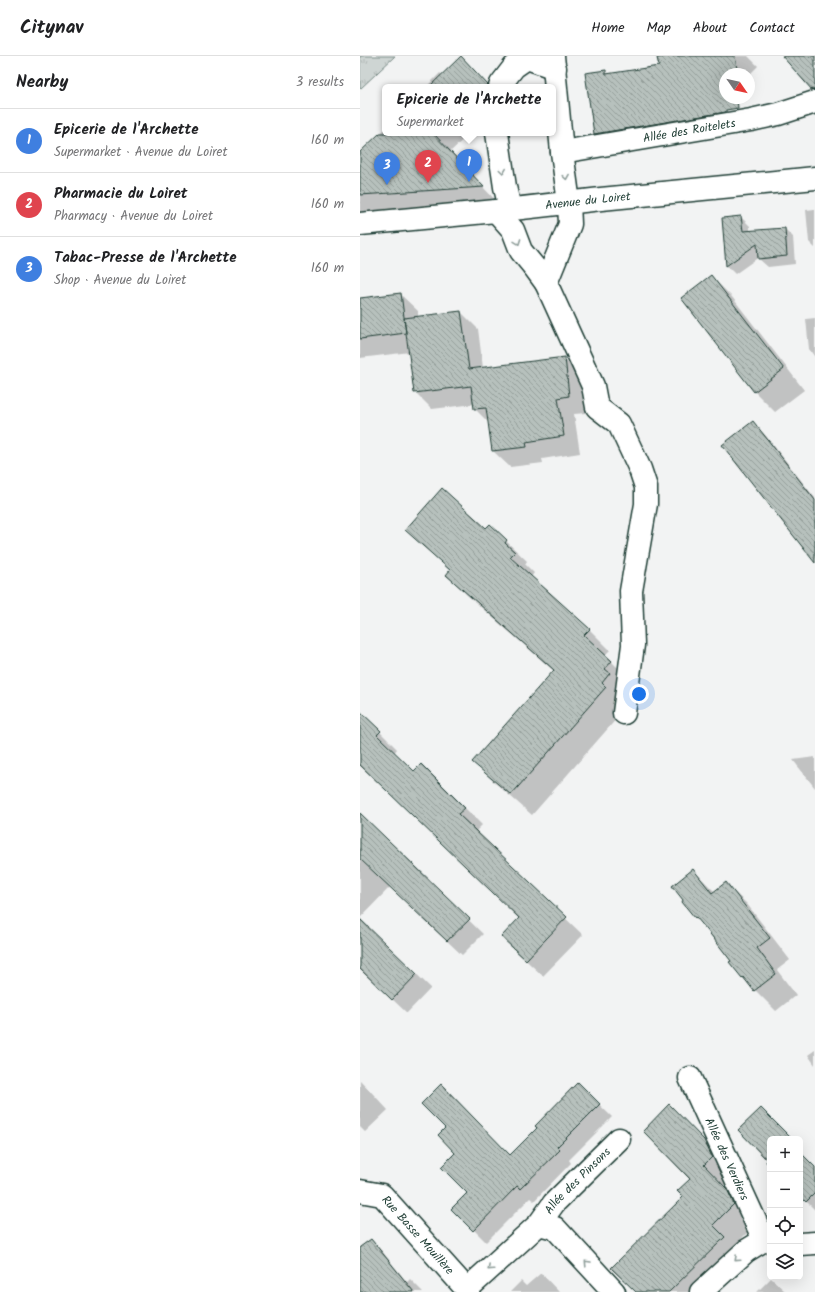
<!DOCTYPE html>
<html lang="en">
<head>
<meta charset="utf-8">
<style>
  body { margin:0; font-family:Kalam,sans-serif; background:#f6f6f6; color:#202124 }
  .controls { position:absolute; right:12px; bottom:12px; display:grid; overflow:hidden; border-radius:6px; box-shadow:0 4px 16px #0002 }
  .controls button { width:36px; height:36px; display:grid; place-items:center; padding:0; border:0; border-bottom:1px solid #e0e0e0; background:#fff; color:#202124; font:20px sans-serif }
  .compass { position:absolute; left:359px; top:12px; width:36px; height:36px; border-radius:50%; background:#fff; box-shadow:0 4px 16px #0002; rotate:124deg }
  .you { position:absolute; left:279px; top:638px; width:14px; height:14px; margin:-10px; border:3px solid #fff; border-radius:50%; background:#1a73e8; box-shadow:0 0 0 6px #1a73e833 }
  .badge { display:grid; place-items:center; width:26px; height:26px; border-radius:50%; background:#b45309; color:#fff; font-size:13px; font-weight:700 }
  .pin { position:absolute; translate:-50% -33px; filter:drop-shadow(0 1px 2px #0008) }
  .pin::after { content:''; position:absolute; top:21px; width:14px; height:12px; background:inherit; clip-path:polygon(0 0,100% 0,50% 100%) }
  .popup { position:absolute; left:22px; top:28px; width:174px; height:52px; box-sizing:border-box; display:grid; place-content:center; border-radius:6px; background:#fff; filter:drop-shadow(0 1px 3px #0005); font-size:13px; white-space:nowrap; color:#757577 }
  .popup b { font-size:15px; color:#202124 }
  .popup::after { content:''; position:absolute; left:50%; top:100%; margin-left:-8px; border:8px solid transparent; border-top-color:#fff }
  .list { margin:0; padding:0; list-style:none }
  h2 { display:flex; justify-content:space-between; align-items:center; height:52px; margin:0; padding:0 16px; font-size:17px }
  h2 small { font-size:13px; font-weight:400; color:#757577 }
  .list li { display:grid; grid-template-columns:26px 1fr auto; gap:12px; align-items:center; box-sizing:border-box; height:64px; padding:0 16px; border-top:1px solid #e0e0e0 }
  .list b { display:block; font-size:15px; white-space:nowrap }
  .list p { margin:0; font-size:13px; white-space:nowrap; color:#757577 }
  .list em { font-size:13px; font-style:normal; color:#757577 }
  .icon { flex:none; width:22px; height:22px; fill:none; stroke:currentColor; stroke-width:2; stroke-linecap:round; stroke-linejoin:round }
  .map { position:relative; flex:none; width:455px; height:1236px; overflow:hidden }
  header { display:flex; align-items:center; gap:24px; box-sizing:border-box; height:56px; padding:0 20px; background:#fff; border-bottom:1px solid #e0e0e0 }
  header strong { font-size:19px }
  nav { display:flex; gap:22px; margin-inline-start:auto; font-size:14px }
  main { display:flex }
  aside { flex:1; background:#fff }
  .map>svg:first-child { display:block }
  .grass { fill:url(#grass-tufts); stroke:#768984 }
  .shadow { fill:#0003 }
  .building { fill:url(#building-back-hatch); stroke:#1f3d34 }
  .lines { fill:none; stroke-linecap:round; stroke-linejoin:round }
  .minor-casing { stroke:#1f3d34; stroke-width:25 }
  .major-casing { stroke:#1f3d34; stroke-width:25 }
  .minor { stroke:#fff; stroke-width:22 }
  .major { stroke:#fff; stroke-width:22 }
  .oneway { stroke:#8f9e9a }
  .labels { text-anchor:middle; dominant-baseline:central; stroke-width:3; stroke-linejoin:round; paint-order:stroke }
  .street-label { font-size:12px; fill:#1f3d34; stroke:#fff }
</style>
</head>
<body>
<header>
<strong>Citynav</strong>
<nav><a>Home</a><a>Map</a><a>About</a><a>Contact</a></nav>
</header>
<main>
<aside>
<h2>Nearby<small>3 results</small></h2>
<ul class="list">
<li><span class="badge" style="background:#3f7fe0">1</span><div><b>Epicerie de l'Archette</b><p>Supermarket · Avenue du Loiret</p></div><em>160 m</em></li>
<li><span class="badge" style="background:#e0444e">2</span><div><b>Pharmacie du Loiret</b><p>Pharmacy · Avenue du Loiret</p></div><em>160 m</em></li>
<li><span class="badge" style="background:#3f7fe0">3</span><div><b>Tabac-Presse de l'Archette</b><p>Shop · Avenue du Loiret</p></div><em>160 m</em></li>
</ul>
</aside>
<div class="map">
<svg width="455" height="1236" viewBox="0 0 455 1236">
  <defs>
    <pattern id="grass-tufts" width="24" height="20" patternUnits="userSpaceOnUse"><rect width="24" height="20" fill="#ced5d3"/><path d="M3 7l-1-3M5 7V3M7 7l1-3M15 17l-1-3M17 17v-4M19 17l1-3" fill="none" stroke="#b0b8b6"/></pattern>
    <pattern id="building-back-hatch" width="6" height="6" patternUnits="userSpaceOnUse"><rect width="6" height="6" fill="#b7c1bd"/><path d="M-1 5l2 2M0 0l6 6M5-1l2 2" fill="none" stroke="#949e9a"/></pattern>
  </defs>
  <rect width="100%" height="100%" fill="#f2f3f3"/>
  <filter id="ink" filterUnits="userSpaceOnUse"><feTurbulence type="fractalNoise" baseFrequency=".025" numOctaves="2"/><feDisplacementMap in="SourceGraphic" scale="8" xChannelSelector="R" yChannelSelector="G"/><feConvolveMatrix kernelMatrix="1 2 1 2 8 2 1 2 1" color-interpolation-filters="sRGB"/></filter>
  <g filter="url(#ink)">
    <path class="grass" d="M0,0H35L0,33Z"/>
    <path class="shadow" d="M315,0H388L398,10L389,19V18H365V42L338,68L252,95L235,77L245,15L249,19L300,11Z
      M80,17L82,19L117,18L130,31H66Z
      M25,73V77H110L90,96L138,147L0,156V97Z
      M455,153V192L449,186L446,154Z
      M381,161L390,170V176L425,173L433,181L435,208L408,211L399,203V201L375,218L367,210L363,163Z
      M351,220L372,241L444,334L415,356L394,335Z
      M40,238L58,255V261L101,256L118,273L123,312L204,302L221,319L226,357L214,358L220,397L182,403L183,407L150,411L133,395L129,367L115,353V348L72,353L55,336L50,296L0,302V243Z
      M455,262V301L449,293L446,263Z
      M393,367L406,380L455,442V505Z
      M47,473H126L146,485L167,505L165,508L174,517L171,521L229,573L250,594L245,599L272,626L266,652L172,759L134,726L114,706L194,615L107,539L87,519L90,515Z
      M0,656L37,693L34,697L54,717L105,752L122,769L115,776L223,879L183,920L159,898L160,862L0,709Z
      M455,701V732L433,704Z
      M0,759L123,878L102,899L30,831L0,862Z
      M333,814L355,836L366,828L387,848L430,904L417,914L436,939L416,955L383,922L370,906L372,905L345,871L323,846Z
      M0,864L71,932L47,957L0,913Z
      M455,994V1009L448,999Z
      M0,1024L28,1054L5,1076L0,1071Z
      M218,1028L252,1061L209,1104L211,1107L174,1145L170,1142L126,1186L93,1153L150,1100L178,1072Z
      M309,1050L365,1106L372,1122L364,1130L388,1155L394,1170L373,1191L385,1203L351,1236H277L325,1141L332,1123Z
      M440,1097L455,1112V1154L440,1139Z
      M11,1184L21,1194L47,1226L50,1223L63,1236H0V1193Z
      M181,1217L199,1236H150L161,1225L166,1230Z
      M411,1222L426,1236H397Z"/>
    <path class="building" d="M101,0L128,29V31H69Z
      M309,0H375L378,18H365V42H377L378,52L366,54V56L234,78L225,17L246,14V18L299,10L297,2Z
      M422,0H455V34H452Z
      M20,77H73L124,131L0,139V96Z
      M381,160L383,175L425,172L427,200L398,203L397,188L366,210L362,162Z
      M351,219L424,313L394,336L321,242Z
      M41,237L46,277L0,283V242Z
      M101,255L109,313L205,301L209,340L198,342L204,380L166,386L167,391L132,395L126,352L114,353L111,330L54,337L44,262Z
      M393,365L455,444V507L362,389Z
      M82,432L126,472L130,468L147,484L145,487L155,496L150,501L230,573L224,579L252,605L245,613L250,617L242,627L246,631L151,739L112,706L194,614L86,519L90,514L45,474Z
      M0,655L21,675L17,679L54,715L61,708L105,752L98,758L207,861L166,904L141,881L159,862L0,709Z
      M0,757L110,863L87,885L0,803Z
      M333,813L352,837L366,826L410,882L397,892L416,918L394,935L383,921L382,922L369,906L371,905L347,874L336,861L335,862L322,846L323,844L312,830Z
      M0,863L57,918L32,944L0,913Z
      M218,1026L240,1048L197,1091L200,1094L160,1133L157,1130L113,1175L91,1153L107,1137L81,1111L95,1097L78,1079L85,1072L61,1048L81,1028L150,1099L177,1072L175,1070Z
      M309,1048L344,1084L352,1101L344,1109L367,1133L374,1148L353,1169L365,1181L309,1236H276L251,1212L323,1141L317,1135L330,1123L283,1075Z
      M401,1052L430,1081L428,1083H410V1110L406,1106L407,1104L378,1074Z
      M440,1096L455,1111V1137L446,1146L440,1140Z
      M11,1183L54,1236H0V1191Z"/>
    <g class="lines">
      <defs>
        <g id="minor">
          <path d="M140,31L141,28L154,11L167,2L195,12"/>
          <path d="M137,77L145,131L150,153"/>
          <path id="s1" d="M202,96L391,64L418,58L455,46"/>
          <path d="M136,155L153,174L161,195L175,212L186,227L210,168L209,147L202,96L193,0"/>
          <path d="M186,227L233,330L237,351L259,368L280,413L286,431V448L271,535L273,589L264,657"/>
          <path id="s2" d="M330,1022L404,1184"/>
          <path id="s3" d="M0,1135L22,1139L109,1236"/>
          <path id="s4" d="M179,1168L194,1147L259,1083"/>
          <path d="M440,1188L455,1187"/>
          <path d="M106,1234L179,1168L195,1172L254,1236"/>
          <path d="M341,1236L386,1195L404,1184L410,1185"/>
        </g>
        <g id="major">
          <path id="s5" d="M0,168L136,155L241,143L455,122"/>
        </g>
      </defs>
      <use href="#minor" class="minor-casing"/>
      <use href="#major" class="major-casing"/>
      <use href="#minor" class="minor"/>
      <use href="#major" class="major"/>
    </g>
    <defs><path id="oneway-chevron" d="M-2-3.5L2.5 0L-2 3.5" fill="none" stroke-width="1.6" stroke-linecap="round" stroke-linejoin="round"/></defs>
    <g class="oneway">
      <use href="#oneway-chevron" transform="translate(143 115) rotate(82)"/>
      <use href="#oneway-chevron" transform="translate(206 121) rotate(81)"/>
      <use href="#oneway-chevron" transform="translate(158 186) rotate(70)"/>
      <use href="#oneway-chevron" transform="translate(377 1203) rotate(138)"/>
      <use href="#oneway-chevron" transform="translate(227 1207) rotate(-133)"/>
      <use href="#oneway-chevron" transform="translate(130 1212) rotate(138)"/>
    </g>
  </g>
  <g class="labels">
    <g class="street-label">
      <text stroke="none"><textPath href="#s1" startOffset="129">Allée des Roitelets</textPath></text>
      <text stroke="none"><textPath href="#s5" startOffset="229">Avenue du Loiret</textPath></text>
      <text stroke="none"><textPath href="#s2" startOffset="89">Allée des Verdiers</textPath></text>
      <text stroke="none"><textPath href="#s4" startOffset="58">Allée des Pinsons</textPath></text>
      <text stroke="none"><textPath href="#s3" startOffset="76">Rue Basse Mouillère</textPath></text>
    </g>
  </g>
</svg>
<div class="controls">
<button>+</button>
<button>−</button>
<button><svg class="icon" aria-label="locate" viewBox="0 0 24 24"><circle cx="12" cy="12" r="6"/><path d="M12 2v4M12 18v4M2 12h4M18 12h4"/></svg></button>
<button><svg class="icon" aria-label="layers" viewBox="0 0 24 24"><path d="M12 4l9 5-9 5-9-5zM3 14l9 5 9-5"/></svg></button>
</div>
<svg class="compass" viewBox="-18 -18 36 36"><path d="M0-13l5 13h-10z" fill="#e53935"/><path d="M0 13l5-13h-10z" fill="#757577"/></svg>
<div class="you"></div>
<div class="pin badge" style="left:109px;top:126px;background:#3f7fe0">1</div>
<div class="popup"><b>Epicerie de l'Archette</b>Supermarket</div>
<div class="pin badge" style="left:68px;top:127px;background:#e0444e">2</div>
<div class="pin badge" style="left:27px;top:129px;background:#3f7fe0">3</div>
</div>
</main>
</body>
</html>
